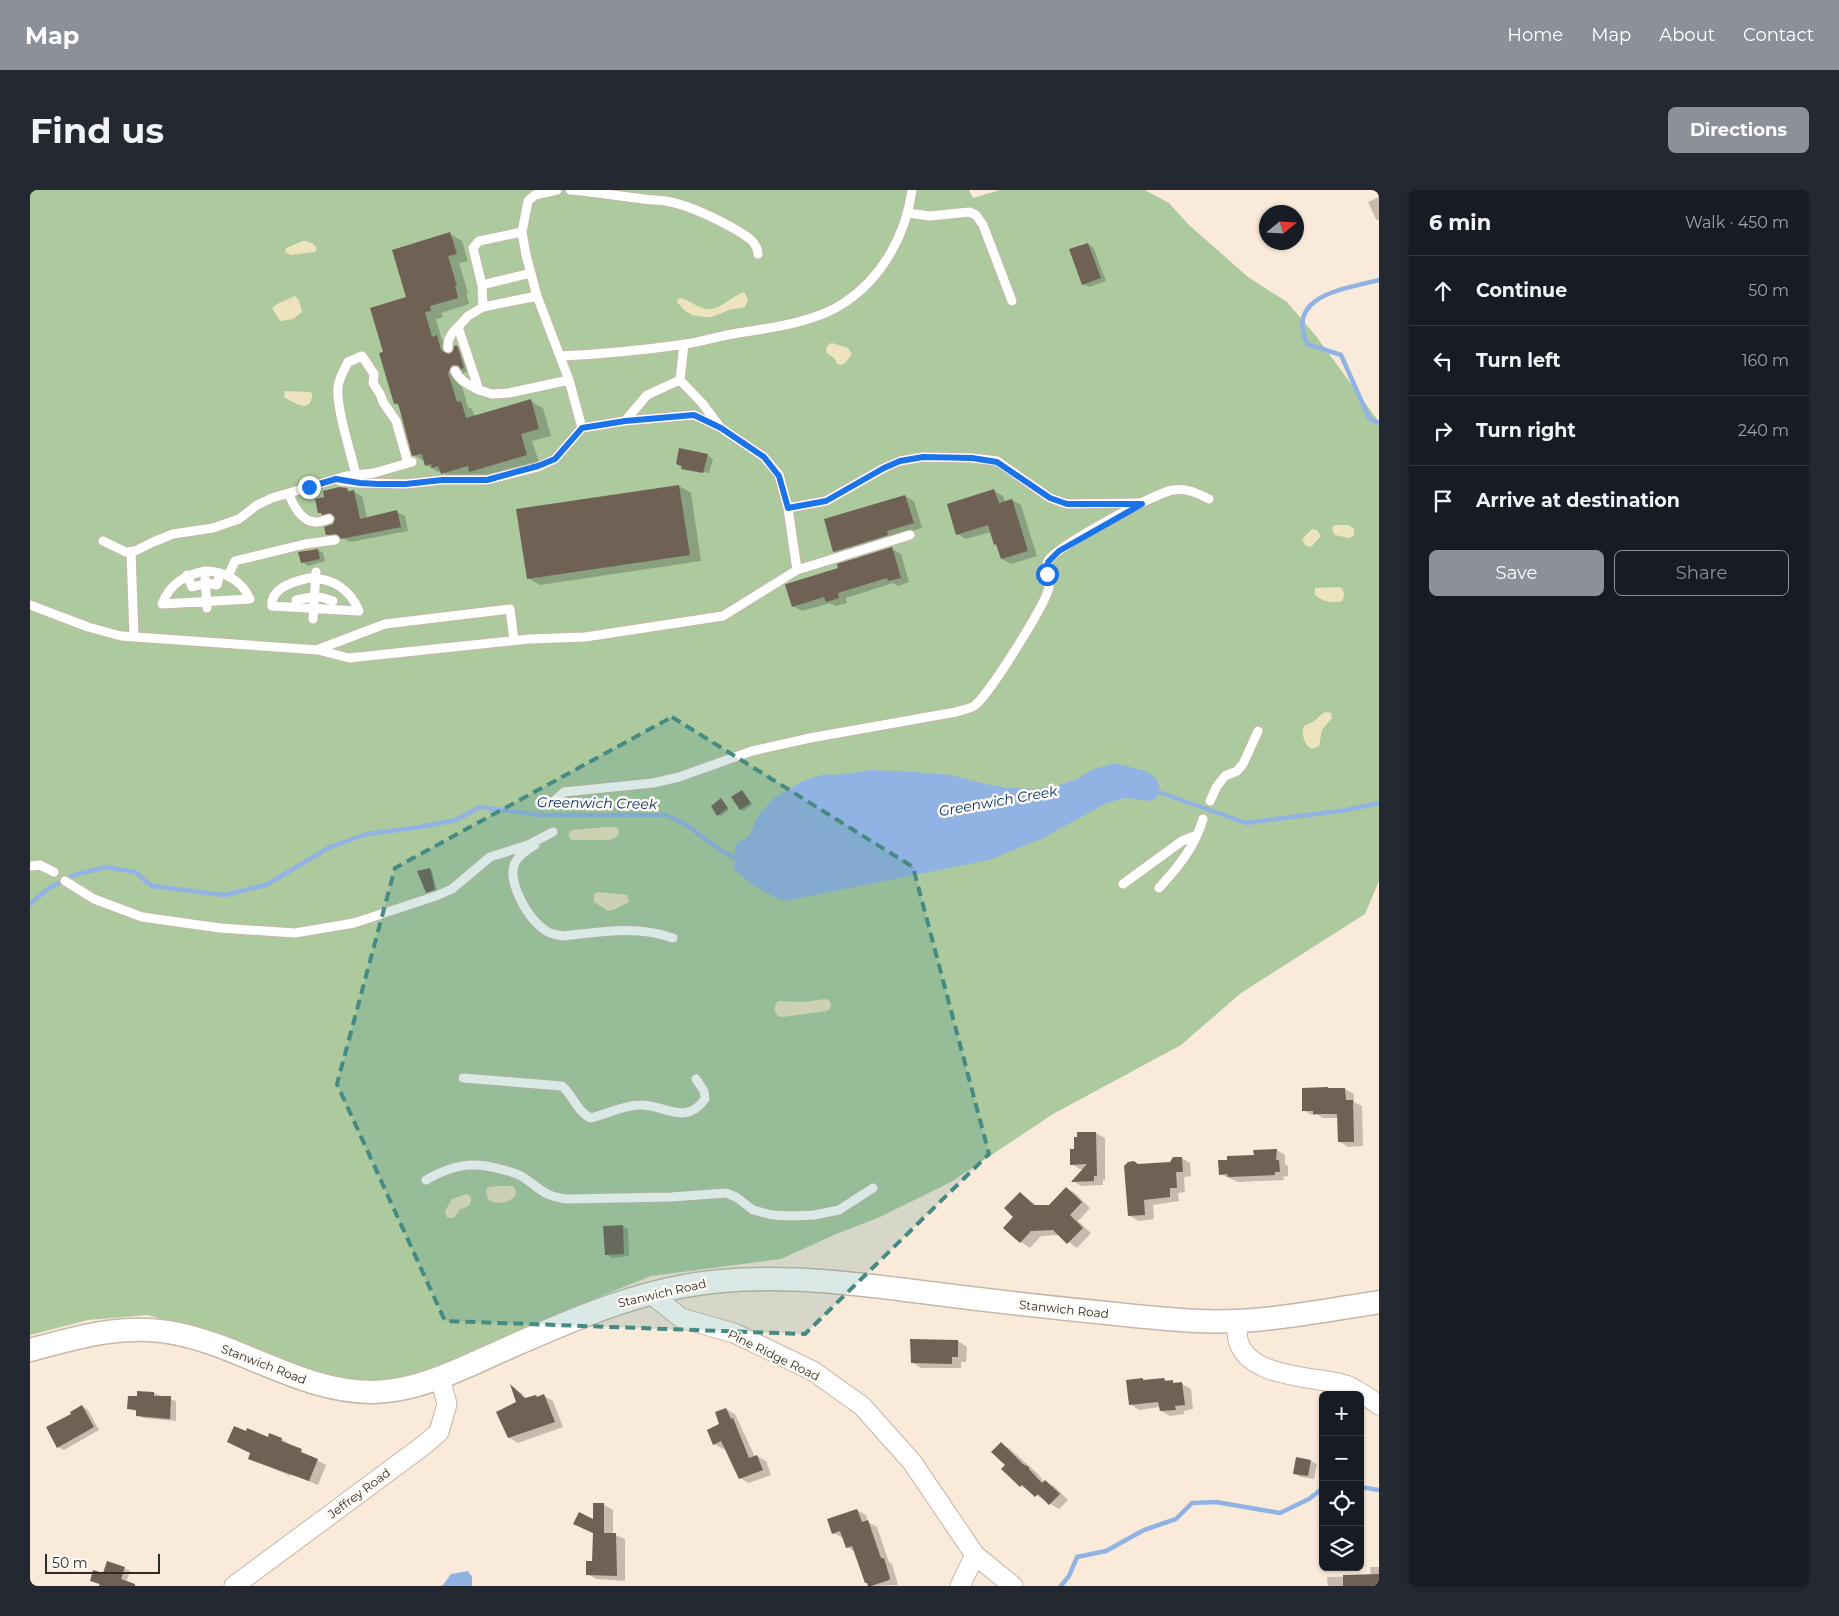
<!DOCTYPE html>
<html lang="en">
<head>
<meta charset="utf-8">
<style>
  body { margin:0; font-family:Montserrat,sans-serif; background:#242831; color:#f1f3f6 }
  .controls { position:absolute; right:15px; bottom:15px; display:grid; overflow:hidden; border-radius:8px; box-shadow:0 1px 4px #0004 }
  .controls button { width:45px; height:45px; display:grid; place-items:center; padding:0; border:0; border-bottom:1px solid #363941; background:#171b24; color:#f1f3f6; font:25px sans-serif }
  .compass { position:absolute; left:1229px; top:15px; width:45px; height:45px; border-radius:50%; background:#171b24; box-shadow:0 1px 4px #0004; rotate:72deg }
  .scale { position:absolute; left:15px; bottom:12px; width:115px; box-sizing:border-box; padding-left:5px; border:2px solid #312b25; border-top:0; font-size:14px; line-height:18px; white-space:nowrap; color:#312b25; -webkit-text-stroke:4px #fdfaf6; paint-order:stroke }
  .stop { position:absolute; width:15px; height:15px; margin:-11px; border:4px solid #1a73e8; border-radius:50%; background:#fff }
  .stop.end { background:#1a73e8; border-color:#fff; box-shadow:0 1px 5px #0008 }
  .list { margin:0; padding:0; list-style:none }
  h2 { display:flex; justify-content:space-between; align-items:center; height:65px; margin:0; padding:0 20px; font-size:21px }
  h2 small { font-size:16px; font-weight:400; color:#9ea1a6 }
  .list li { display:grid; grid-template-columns:32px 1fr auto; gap:15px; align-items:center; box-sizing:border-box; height:70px; padding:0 20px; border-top:1px solid #363941 }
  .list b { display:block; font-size:19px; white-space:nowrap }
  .list em { font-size:16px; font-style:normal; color:#9ea1a6 }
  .actions { display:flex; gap:10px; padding:15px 20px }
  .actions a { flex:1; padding:11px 0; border:1px solid #8c9099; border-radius:8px; text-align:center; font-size:18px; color:#8c9099 }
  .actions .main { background:#8c9099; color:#fff }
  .icon { flex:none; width:28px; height:28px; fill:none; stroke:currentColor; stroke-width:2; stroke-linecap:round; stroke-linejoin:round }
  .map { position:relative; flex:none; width:1349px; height:1396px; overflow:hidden; border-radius:8px }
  header { display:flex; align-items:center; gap:30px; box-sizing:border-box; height:70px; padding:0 25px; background:#8c9099; color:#fff }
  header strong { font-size:24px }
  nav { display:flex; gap:28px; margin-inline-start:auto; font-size:18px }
  .intro { display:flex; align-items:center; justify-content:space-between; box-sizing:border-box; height:120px; padding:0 30px }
  h1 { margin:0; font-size:35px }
  .button { padding:12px 22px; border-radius:8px; background:#8c9099; color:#fff; font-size:18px; font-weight:700 }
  main { display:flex; gap:30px; padding:0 30px }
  aside { flex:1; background:#171b24; border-radius:8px; box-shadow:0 1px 4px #0004 }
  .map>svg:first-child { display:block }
  .green { fill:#acca9e }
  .sand { fill:#ede3be }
  .water { fill:#91b3e3 }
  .shadow { fill:#0003; fill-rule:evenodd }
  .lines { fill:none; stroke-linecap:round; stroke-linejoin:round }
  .stream { stroke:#91b3e3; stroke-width:4.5 }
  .building { fill:#6f6254 }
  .service-casing { stroke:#c6b7a7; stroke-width:11 }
  .minor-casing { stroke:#c6b7a7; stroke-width:21 }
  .tertiary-casing { stroke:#c6b7a7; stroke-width:25 }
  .service { stroke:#fff; stroke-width:9 }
  .minor { stroke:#fff; stroke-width:19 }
  .tertiary { stroke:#fff; stroke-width:22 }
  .route { stroke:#1a73e8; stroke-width:6 }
  .marked { fill:#458b83; fill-opacity:0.2; stroke:#458b83; stroke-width:4; stroke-dasharray:10 6; stroke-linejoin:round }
  .labels { text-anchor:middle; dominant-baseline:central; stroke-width:5; stroke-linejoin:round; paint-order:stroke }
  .street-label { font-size:12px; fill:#312b25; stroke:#fdfaf6 }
  .water-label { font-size:14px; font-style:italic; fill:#053169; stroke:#fdfaf6 }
</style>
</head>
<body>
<header>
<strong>Map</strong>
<nav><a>Home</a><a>Map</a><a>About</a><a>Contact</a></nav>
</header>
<div class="intro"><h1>Find us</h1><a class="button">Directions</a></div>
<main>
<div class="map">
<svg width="1349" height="1396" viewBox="0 0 1349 1396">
  <rect width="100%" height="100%" fill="#faeada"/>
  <path class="green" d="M0,0H939L943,8L970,0H1115L1139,13L1159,35L1218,87L1257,112L1286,146L1349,232V691L1335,724L1211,803L1151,855L1023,924L921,992L850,1027L804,1045L751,1069L621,1086L531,1122L435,1166L367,1191L321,1194L276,1182L191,1148L118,1125L58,1130L0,1145Z"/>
  <path class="sand" d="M273,51C279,52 284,52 287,59L285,62L261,65L255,62L256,58Z
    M714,102L718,109L715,117L699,120L682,127H674L662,125L654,120L647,112L648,109L651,108C659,110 665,116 673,118C688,124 700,106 714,102Z
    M265,106L269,110L272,122L263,129L250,131L242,118L247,114Z
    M802,153L818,158L822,164L815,173L811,175L807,174L805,169L797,163L796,158L799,154Z
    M255,201L279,202L282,203C283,225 263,213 254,207Z
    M1308,335H1318L1324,338V346L1319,348L1305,345L1302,340L1303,336Z
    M1282,339L1287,340L1291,346L1281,357L1276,356L1272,349Z
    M1310,397C1315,401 1315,406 1312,411C1303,414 1292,411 1285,405V398Z
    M1297,522L1301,523L1302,528L1292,540L1289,556L1282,559C1274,555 1271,543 1274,536L1283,532L1293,523Z
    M576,637H586L589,641L588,646L580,650H542L539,647V643L542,640Z
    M568,702L597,705L599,712L583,720L578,721L564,712V704Z
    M795,809L799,810L801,814L800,819L796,821L753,827L748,826C743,821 744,816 748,811L773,812Z
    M468,996H483L486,1001L485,1006C479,1013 466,1015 458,1010L456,1000L459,997Z
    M437,1004L441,1007C442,1016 437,1017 430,1019L424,1028H417L415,1021L422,1009Z"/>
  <path class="water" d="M1084,573L1116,581L1127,589L1129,595L1127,607L1121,611L1095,608L1077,613L1011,649L959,670L755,711C733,702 721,695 704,679L705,655L719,646L728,626L744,608L773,591L795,584L806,585L841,580L886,582L921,585L955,594L980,598L1007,599L1026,596L1047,589L1064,579Z
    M438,1381L442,1387V1396H410L413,1395L421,1384Z"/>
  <path class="shadow" d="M1349,7V31L1346,29L1338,12Z
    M420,44L432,51L438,71L429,73L438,103H436L439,114L411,123L413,127L406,129L412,150L419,154L422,164L427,157L439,164L438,182H435L430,190L438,217L442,219L445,227L500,211L513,218L521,246L502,251L509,272L453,288L445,284L424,290L411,281L408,282L396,275L395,272L384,265L370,217L365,213L354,163L378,108Z
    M1058,54L1063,57L1076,91L1059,97L1053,94Z
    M677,265L683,269L679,283L657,279V281L647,274Z
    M649,296L661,303L671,371L510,395L498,388L488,320Z
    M317,299L332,306L337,328L367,322L375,326L378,341L320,352L313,348L305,349L297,344L304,335L306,327L301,328L289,322Z
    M964,301L973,306L975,312L982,310L991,315L1007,366L981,374L972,369L961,342L936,349L927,344Z
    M875,306L884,311L892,338L865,346L813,367L804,361Z
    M862,359L871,364L879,392L868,396L863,393L816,408L817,413L806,416L800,413L772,421L763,416L810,379Z
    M288,360L293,363L295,371L278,376L272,372Z
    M712,602L722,615L713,621L711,619Z
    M691,610L699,620L691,626L688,625Z
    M399,679L402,681L407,701L399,703L397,702Z
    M1315,899L1324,904V912L1332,916L1333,956L1318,957L1309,951V928H1293L1288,925H1282L1273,920Z
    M1066,943L1075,948V990H1073V995L1051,996L1043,991L1054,979H1050L1041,974L1046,961Z
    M1247,960L1255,965V974L1258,976V986L1253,987L1254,990L1208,992L1190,984L1225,966Z
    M1151,968L1160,973L1161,986L1154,987L1155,1002L1148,1003L1149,1011L1123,1015L1124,1029L1109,1031L1100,1026L1109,975L1140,973Z
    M1036,998L1045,1003L1060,1018L1048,1031L1061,1043L1047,1058L1029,1045L1011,1046L1000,1058L991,1052L975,1038L985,1027L990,1003L1007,1016H1020Z
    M592,1036L598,1039L599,1066L582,1068L576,1064Z
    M928,1151L937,1157L936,1172H931V1178H891L882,1172Z
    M1134,1189L1147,1194H1152L1161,1199L1163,1219L1154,1221V1224L1140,1226L1131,1221L1130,1217L1109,1220L1100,1214Z
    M482,1196L498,1209L506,1206L509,1208L514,1206L523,1211L533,1237L488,1253L478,1247L488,1213ZM491,1202L501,1212L491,1206Z
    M124,1203L146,1211V1231L113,1228L108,1225V1222L99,1218L108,1208Z
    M52,1216L58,1220L69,1240L34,1260L28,1257L42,1224Z
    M696,1219L705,1224L725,1267L727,1266L736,1271L741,1285L719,1293L710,1288L695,1258L693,1259L684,1254Z
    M240,1245L252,1249L261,1255L260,1256L296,1275L288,1295L261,1284L260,1286L219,1268L238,1248Z
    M971,1254L980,1259L1008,1284L1014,1292L1024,1296L1038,1310L1029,1319L991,1296L973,1279L977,1275Z
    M1281,1271L1287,1274L1284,1289L1270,1287L1265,1283Z
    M574,1315L583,1320V1344L595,1349V1391L566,1389L557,1384L563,1372L564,1344L553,1338L564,1331Z
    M827,1320L836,1325L838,1332L847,1337L859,1372L862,1374L868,1395L839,1396L825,1362L817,1357L813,1348L803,1343Z
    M1340,1377H1349V1396H1298L1297,1387L1341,1386Z
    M94,1378L100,1381L95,1396H71L61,1390Z"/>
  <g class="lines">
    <path class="stream" d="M1349,90C1315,99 1255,105 1277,154L1311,165L1339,228L1349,233
      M1123,600L1216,633L1316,620L1349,613
      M0,714L19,698L44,685L76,677L105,682L122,696L195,705L236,695L300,657L337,644L390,637L426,630L450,617L511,625H635L655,634L693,662L705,668L709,667
      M1330,1297L1349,1300
      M1031,1396L1039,1386L1047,1367L1076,1361L1114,1340L1146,1329L1162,1313L1186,1312L1250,1323L1279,1309L1293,1298"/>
  </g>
  <path class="building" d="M420,42L427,64L418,66L427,96H425L428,108L400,116L401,121L395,122L402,147L407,145L411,160L419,164L423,161L424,156L427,155L434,178L431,179L428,175H422L418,183L427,212L430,211L432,214L436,228L501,209L509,239L491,244L497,265L439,282L438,276L411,284L408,276L402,278L401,274L395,276L392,264L382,266L368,213L364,214L349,163L353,162L340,118L376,107L362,60Z
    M1058,53L1071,88L1052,95L1039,59Z
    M649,258L678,264L673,283L651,279L652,276L646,274Z
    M649,295L660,365L497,389L486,319Z
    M309,297L317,298L318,302L324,300L330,329L367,320L371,337L311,349L307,344L296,345L294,337L303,334L305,327L300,323L292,325L291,323H288L285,309L294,307L293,301Z
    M964,299L969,313L982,309L998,361L971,369L966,354L964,355L958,335L926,345L917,314Z
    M875,305L884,333L857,341L858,345L803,362L794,329Z
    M862,357L871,388L858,391L857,388L808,403L809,408L796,412L794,407L762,417L755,395L756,394L808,378L807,374Z
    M288,359L290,369L271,373L268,362Z
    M712,600L721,613L710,620L701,607Z
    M691,608L698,618L687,626L681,616Z
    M400,678L405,699L396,703L387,681Z
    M1298,897V898H1315L1316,910H1323L1324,952H1308L1307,924H1283V921H1272V898Z
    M1047,942H1066L1067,986H1064V991L1041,992L1057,974L1040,975V959H1044V947H1047Z
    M1247,959L1246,970H1249L1250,982H1245V985L1198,987L1197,984L1189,985L1188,970H1197V966L1224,965L1223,960Z
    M1143,967H1152L1153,982H1146L1147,998H1140V1007L1114,1010L1115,1025L1098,1026L1094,976L1098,972L1104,971L1108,974L1140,972Z
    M1036,997L1052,1012L1040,1025L1053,1038L1037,1054L1023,1040L1001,1041L990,1053L973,1038L983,1027L974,1018L990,1002L1004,1015H1019Z
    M593,1035L594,1064L575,1065L573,1036Z
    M880,1149L928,1150V1167H922V1174L881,1173Z
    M1113,1188V1190L1134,1188L1135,1191L1143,1190V1193L1152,1192L1155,1215L1145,1216L1146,1220L1130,1221L1128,1212L1099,1215L1096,1190Z
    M480,1194L495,1208L506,1205L507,1207L514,1204L525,1232L478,1248L466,1222L486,1212Z
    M107,1201L124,1202V1206H141L140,1229L106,1226V1220L97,1219L98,1206H107Z
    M52,1215L64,1237L27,1258L16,1237L41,1224L40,1222Z
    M696,1218L701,1229L703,1228L719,1268L727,1265L733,1280L709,1289L691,1251L683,1255L677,1240L689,1234L685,1222Z
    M204,1236L216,1241L217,1238L238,1247L239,1243L252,1248L251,1251L272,1259L271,1262L288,1269L279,1291L218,1269L220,1263L197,1252Z
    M971,1252L993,1274L999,1277V1279L1012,1293L1015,1290L1030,1304L1019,1315L1008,1304L1005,1307L992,1295L990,1297L971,1279L975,1275L961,1262Z
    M1266,1267L1281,1270L1278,1286L1263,1284Z
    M563,1313H574V1343H586L587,1386L556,1385V1371H562L563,1343L543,1334L549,1322L563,1329Z
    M827,1319L832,1332L838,1330L851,1368H854L860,1388L859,1390L841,1396H838L837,1393H835L822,1356L816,1358L810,1341L802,1344L797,1329Z
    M77,1371L95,1377L91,1389L105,1394V1396H69L70,1394L60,1391L63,1380L73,1383Z
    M1349,1384V1396H1313V1385Z"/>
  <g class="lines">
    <defs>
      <path id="service" d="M527,0L505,5L498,11L492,42L496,65L507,106L539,190L552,238L595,231L664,225L691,238L734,267L749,285L758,318L767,380
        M540,0C565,2 588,6 613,9C620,10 628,10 636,11C659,15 683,27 703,38C714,45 727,50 728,64
        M878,23L900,26L939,22L946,25L953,35L982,111
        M452,95L501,83
        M507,106L453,117L438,126L428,137L449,200L462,204L479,203L539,190
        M453,117L452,95L443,58L449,51L492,42
        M418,158C417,150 422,142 428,137
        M531,166C572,164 615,160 656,154C673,151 690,146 708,143C740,138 786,132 814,113C852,88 876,45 882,0
        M425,181C430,191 439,195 449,200
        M650,190L672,213L690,237
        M650,190L654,154
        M595,231L617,205L650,190
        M326,285C321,263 306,218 308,197C309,188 314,180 318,172L332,166L344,184L343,193L350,204L353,212L366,231L378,273
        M310,291L330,293L376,294L412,290H457L508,277L525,269L552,238
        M259,304C263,315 272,333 287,332C291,332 295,330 299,329
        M758,318L796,311L854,278L870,271L893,267L942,268L967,271L1020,308L1037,314L1109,313
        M73,351L96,362L105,361L123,352L143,344L183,338L209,329L227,315L242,308L316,286L344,283L382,272
        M101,362L104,446
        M175,381C195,381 212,391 220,409L132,414C140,394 154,385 175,381Z
        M157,385L162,397L178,393L187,395L190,383
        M198,386L205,371L275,354L305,350
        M175,388L177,418
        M279,388C302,388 320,399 329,421L242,416C240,398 265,391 279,388Z
        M266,410L287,406L303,411
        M0,415L58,437L91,446L288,460L319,468L500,449L555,447L693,426L767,380L880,345
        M283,429L286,382
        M289,459L355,434L480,419L484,450
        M525,610L534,602L623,593L649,587L722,561L780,548L926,522C932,520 939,519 944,516C957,508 1016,414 1019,397C1020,389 1014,379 1018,371C1027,356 1125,303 1143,300C1157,298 1167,303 1179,309
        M1180,611L1187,596L1195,586L1207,581L1213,574L1228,541
        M505,655C498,659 490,664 486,671C475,689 497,726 511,737C517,743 525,745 533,746C570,742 607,735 643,748
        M0,676L10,675L24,682
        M35,691L64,709L112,727L190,738L265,743L324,733L406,706L422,699L460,667L498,655L523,642
        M1093,694L1152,651L1167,645
        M1129,698C1148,677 1165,657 1173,629
        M433,888L532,896C543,905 547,922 561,928C577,924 594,915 610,915C634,914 655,937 675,909L674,901L666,889
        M396,990C424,974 442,971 474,980C480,982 487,983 493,987C511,999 513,1006 537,1009L641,1007L696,1003L706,1007L723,1020L742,1025L761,1026L784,1025L809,1020L843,998"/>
      <path id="minor" d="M621,1104L651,1128L704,1143L783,1181L832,1216L882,1272L945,1365L983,1396
        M1206,1131C1207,1137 1207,1144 1208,1150C1218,1189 1286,1186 1316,1195C1327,1199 1340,1209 1349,1215
        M204,1396L394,1255L409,1242L417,1214L410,1188
        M930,1396L945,1365"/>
      <path id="tertiary" d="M0,1160C47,1147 95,1133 144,1143C212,1156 271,1202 343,1202C392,1201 436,1176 480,1157C548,1127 617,1097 692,1091C762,1085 830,1094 900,1103C962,1111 1024,1118 1086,1124C1114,1127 1142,1130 1169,1131C1229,1134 1290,1121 1349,1112"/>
    </defs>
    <use href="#service" class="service-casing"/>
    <use href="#minor" class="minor-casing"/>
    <use href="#tertiary" class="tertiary-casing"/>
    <use href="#service" class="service"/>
    <use href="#minor" class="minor"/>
    <use href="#tertiary" class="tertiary"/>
  </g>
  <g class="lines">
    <path class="route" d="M279,297L306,289L330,293L348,294H376L412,290H457L508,276L525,269L552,238L595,231L664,225L691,238L734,267L749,286L758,318L796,311L854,278L870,271L893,267L942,268L967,272L1020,308L1037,314H1112L1029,361L1018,372L1017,384"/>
  </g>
  <path class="marked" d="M642,527L883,677L959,964L775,1144L415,1131L307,894L365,678Z"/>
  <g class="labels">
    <g class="street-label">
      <text transform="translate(632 1103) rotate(-13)">Stanwich Road</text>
      <text transform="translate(1034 1119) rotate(6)">Stanwich Road</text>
      <text transform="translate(744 1165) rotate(26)">Pine Ridge Road</text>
      <text transform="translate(234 1174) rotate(21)">Stanwich Road</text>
      <text transform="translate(329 1303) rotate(-37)">Jeffrey Road</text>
    </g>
    <g class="water-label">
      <text transform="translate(968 611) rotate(-10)">Greenwich Creek</text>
      <text transform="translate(567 613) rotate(1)">Greenwich Creek</text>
    </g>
  </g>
</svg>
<div class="controls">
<button>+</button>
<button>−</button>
<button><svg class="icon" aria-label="locate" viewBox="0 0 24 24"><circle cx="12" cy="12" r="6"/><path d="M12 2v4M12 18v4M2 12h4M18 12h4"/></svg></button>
<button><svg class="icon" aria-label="layers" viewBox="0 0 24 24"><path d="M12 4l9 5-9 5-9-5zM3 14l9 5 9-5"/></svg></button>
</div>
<svg class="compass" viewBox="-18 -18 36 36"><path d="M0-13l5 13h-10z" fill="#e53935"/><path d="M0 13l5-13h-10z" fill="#9ea1a6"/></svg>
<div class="scale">50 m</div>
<div class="stop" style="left:1017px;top:384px"></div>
<div class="stop end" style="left:279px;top:297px"></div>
</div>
<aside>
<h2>6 min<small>Walk · 450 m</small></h2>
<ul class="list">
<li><svg class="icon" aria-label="ahead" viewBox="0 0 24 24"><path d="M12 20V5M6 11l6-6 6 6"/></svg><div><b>Continue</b></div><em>50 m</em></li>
<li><svg class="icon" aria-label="left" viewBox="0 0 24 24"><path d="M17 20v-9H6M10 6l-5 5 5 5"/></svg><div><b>Turn left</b></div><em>160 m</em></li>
<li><svg class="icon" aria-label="right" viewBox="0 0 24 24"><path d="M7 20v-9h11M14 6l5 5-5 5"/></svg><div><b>Turn right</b></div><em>240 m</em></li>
<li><svg class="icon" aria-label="arrive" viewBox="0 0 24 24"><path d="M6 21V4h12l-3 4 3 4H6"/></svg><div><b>Arrive at destination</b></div></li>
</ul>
<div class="actions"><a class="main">Save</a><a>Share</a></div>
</aside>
</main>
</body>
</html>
